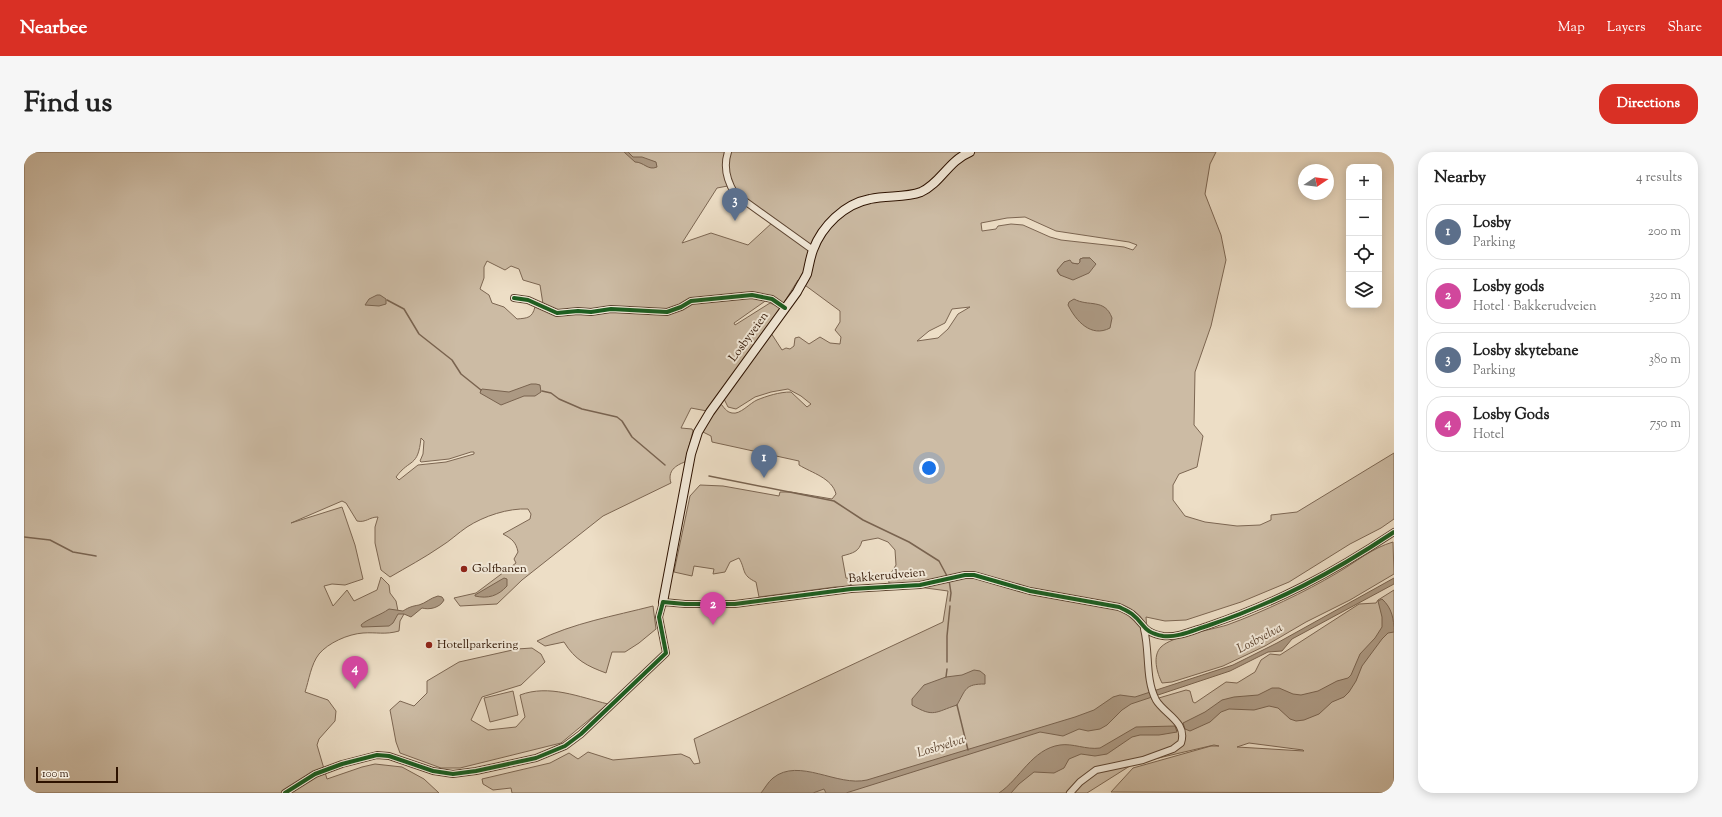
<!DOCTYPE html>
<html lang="en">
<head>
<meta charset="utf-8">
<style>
  body { margin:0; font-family:"Sorts Mill Goudy",serif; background:#f6f6f6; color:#222 }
  .controls { position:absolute; right:12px; top:12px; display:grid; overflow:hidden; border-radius:8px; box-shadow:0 2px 10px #0003 }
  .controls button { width:36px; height:36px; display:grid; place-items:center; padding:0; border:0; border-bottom:1px solid #e0e0e0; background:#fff; color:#222; font:20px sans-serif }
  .compass { position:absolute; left:1274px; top:12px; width:36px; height:36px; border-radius:50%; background:#fff; box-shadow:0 2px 10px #0003; rotate:77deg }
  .scale { position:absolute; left:12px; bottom:10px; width:82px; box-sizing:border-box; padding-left:4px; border:2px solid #2d1200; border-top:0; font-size:11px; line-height:14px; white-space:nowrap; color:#2d1200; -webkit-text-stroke:3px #f3eada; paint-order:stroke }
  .you { position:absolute; left:905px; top:316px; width:14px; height:14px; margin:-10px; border:3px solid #fff; border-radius:50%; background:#1a73e8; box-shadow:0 0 0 6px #1a73e833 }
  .badge { display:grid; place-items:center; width:26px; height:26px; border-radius:50%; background:#d93025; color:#fff; font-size:13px; font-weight:700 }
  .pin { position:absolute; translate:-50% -33px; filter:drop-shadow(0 1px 2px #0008) }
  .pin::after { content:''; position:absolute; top:21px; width:14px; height:12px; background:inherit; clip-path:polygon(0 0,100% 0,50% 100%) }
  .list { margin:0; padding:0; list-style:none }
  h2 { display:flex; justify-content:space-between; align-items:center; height:52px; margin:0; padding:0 16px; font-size:17px }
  h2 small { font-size:13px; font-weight:400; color:#767676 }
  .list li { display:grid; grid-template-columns:26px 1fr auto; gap:12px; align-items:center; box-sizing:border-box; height:56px; margin:0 8px 8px; padding:0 8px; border:1px solid #e0e0e0; border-radius:16px }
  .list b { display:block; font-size:15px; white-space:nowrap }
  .list p { margin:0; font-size:13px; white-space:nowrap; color:#767676 }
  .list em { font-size:13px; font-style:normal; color:#767676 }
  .icon { flex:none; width:22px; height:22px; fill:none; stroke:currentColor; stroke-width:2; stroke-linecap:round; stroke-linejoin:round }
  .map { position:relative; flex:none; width:1370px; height:641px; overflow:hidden; border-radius:16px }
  header { display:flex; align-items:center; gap:24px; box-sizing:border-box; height:56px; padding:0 20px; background:#d93025; color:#fff }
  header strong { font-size:19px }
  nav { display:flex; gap:22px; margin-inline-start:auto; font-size:14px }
  .intro { display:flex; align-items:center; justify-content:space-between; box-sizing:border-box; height:96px; padding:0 24px }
  h1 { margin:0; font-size:28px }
  .button { padding:10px 18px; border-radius:16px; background:#d93025; color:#fff; font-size:14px; font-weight:700 }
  main { display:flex; gap:24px; padding:0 24px }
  aside { flex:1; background:#fff; border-radius:16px; box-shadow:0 2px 10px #0003 }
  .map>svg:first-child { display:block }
  .green { fill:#ccbba4; stroke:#7c6652; fill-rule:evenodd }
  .water { fill:#ac9983; stroke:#79634f }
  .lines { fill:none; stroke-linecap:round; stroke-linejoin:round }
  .stream { stroke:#79634f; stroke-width:1.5 }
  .street-casing { stroke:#5d4532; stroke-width:8 }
  .secondary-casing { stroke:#2d1200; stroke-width:10 }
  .street { stroke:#f3eada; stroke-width:6 }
  .secondary { stroke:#f3eada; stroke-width:8 }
  .cycleway-casing { stroke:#f3eada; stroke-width:6 }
  .cycleway { stroke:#1b5e20; stroke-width:4 }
  .poi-dot { fill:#8f2418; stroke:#f3eada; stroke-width:1.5 }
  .labels { text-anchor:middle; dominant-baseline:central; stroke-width:4; stroke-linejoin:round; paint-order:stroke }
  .street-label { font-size:12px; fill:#2d1200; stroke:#f3eada }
  .poi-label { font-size:12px; fill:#2d1200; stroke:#f3eada; text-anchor:start }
  .water-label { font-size:13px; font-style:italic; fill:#604834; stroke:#f3eada }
</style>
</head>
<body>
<header>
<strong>Nearbee</strong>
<nav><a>Map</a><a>Layers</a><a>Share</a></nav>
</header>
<div class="intro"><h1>Find us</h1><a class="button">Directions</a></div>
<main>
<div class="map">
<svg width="1370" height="641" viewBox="0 0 1370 641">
  <rect width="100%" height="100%" fill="#eddec6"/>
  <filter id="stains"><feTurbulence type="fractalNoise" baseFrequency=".005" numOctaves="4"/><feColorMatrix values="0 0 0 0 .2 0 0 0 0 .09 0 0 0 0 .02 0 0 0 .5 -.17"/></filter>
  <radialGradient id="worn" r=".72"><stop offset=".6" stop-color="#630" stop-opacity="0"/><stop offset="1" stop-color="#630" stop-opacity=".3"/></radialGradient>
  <path class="green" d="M0,0H1192L1186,12L1181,42L1197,83L1202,108L1187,174L1171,220L1170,273L1179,284L1173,315L1155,322L1149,333V348L1161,364L1181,370L1213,374L1236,373L1247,368V363L1273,360L1370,301V367L1357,376L1326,392L1265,430L1217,450L1162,468L1141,469L1122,465L1128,548L1162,538L1166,539L1169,550L1171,551L1202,530L1213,531L1231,520L1237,508L1246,502L1256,503L1335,452L1352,451L1354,448L1370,438V641L1087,640L1109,616L1187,594H1195L1190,593L1109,612L1063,641H488L487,636L469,638L459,632L458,627L526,611L545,601L554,607L564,600L589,608L657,602L666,606L670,612L676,611L670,587L919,470L924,439L865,431L864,426L872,413L871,398L864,390L854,386L838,389C835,400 829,401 818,404L822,426L828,427L829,431L823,435H811L735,445L732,430C717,423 722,418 715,406L706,410L701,420L689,422L690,417L670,414L668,424L650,420L666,344L676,333L699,334L755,344L756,340H767L808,347L812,342C808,326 788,321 775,313V309L688,290L687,284L677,279L696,251C700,255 702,260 708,261C716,263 726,251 733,248C743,244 755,240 767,240L783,255L787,252L777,244L764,237L747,240L731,245L712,257L704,255L700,247L747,181L758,198L762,196L766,197L770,194L771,186L775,185L785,192L796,185L806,191L816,192L817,185L811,178L816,170V159L774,128L759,152L747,145L710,171L711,173L746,151L756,155L755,159L683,259L667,256L657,276L668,277L669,279L661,310C652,313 643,319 647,331L579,364L498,428L473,452L436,454L430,446L452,441L492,411L490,407L494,400C492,390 488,387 479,382L506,367L507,362L504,357C484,356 460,364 443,375C434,381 426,389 416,395C400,406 383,415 366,425L357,418L351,391V375L354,365C345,365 342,371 333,369L322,351L318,349L267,371L318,355L331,393L339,427L321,433L308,432L300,434L309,454L323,438L330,449L353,438L357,425L365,433L366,441L372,449L374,459L380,462L376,469L375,479C361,483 352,480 339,481C324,482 304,491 295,502C287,512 285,528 281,540L304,548L312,559L311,569L295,587L293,593L303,627L338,615L351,612L378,615L400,627L415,641H0ZM709,33L711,42L749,70L724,93L687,81L658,91L693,36ZM1001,65L1032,79L1105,90L1113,93L1109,98L1100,95L1037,88L1026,85L999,73L987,72L974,74L972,77L958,79L957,71L983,66ZM1059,106H1066L1036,123L1033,119L1040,110L1054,112L1056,110V107ZM463,109L481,118L487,114L495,117L499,128L516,133L519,152L511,155C508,166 504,166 493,167L480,155L468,151L465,143L456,137L460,126V115ZM946,155L934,162L924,177L914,186L893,189L905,179L921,171L928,157ZM397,286L400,289L399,302L396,309L397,310L425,307L447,300H450V302L422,310L394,313L375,328L372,325C386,306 394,316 397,286ZM1225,591L1279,598L1280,599L1213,595Z
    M1369,390L1370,422L1326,448L1282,470L1241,494L1199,514L1148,530L1138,531C1133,521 1128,504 1137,495C1148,484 1187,478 1203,473C1239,460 1281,440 1313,421C1332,410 1348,396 1369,390Z
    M629,454L632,477L615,491L601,500H588L582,521C563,514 551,508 540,490L521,494L513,489C549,471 590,464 629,454Z
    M508,496L517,502L521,510L497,533L458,545L447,568L464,578L492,575L501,565L496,543C525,532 555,545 584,552L537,591L436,616H417L376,601L372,590L366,558L376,549L390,554L403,541V529L435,510L493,497Z
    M489,539L494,563L466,570L460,546Z"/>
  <path class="water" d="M600,0H604L609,5H618L632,10L633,15C624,19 620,10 611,10Z
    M1059,106H1066L1072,112L1065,121L1049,128L1036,123L1033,118L1040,110L1046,108L1048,111L1054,112L1056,110V107Z
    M353,143H356L362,147V152L355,154L341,153L345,147Z
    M1050,147C1064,155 1081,146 1088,166L1086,176C1067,186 1052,169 1044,153L1045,150Z
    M507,232H512L516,233L517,240L511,244H500L477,253L456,241L457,238L458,237L485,240Z
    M480,426L483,427V434C474,444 464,447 451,444V443Z
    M1370,426V432L1268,487L1258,499L1244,500L1206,519L1107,552L1098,558L1083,573L1076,577L1064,579L1055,577L1039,584L1016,580L822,641H802L800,637L789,641H737C741,636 744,630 749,626C775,605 813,635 843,628L1051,565L1070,558L1089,545L1096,543L1111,545L1209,513L1253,491Z
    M414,444L418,445L420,448C416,456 405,458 398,456L387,465L380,462H374L369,471L365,474L338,475L337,473C343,467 357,463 365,457L379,459C385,455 389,454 395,453C402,451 406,446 414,444Z
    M1358,447C1368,456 1370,467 1370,480L1364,481L1358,487L1338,514L1332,529L1325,540L1320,545L1308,550L1295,562L1280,568L1272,569L1266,567L1254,556L1245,554L1230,558L1205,557L1197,560L1186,570L1166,579L1161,577L1159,571L1181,560L1198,548L1210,545L1234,543L1248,536H1255L1269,542L1277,543L1294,539L1313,529L1324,526L1327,523L1336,502L1351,486L1358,475V465L1354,449Z
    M950,518L956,519L961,523V532C941,532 942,537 933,553C911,560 910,566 888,553V547L900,533L922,525L938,523Z
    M1151,574L1153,580L1135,583H1116L1108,585L1083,602L1071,604L1057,602L1045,607L1040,616L1030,621L1010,620L995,632L987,641H975C996,627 1008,597 1036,593C1049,591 1062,598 1076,596L1112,575Z"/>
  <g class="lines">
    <path class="stream" d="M363,148L380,157L395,182L428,208L437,222L457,238
      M518,239L527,241L535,247L558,257L593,265L598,269L608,285L641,313
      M685,324L810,349L839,368L885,390L915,409L923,424
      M0,385L26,388L49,400L72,404
      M925,428L927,441L926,449
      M923,510V484L926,454
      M922,525L923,517
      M933,553L944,598"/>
    <defs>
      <path id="street" d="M704,0C699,15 703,29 711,42L789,98
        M490,146L504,148L533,161L554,159L567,160L587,157L643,160L657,155L667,149L728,143L748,147L761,156
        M261,641L291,622L318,612L353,603L365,604L409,619L429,622L452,619L512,606L541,594L557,582L642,501L635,465L639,450L661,452H711L827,437L896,433L941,423H950L1006,439L1095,455C1099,457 1104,459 1108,462C1122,473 1118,480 1139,484C1153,486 1170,478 1183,474C1254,450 1308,421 1370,380
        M1046,641L1056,630L1072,618L1119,608L1149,597L1157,591C1164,570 1140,562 1132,548C1121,527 1126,500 1120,477"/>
      <path id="secondary" d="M639,450L667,302L674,280L686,260L773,140C776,134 780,128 783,122C785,114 786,106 789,98C798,74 820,52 846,47C863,43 881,46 897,40C917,31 924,9 946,0"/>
    </defs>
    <use href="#street" class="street-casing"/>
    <use href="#secondary" class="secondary-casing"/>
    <use href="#street" class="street"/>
    <use href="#secondary" class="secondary"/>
    <defs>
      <path id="cycleway" d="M490,146L504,148L533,161L554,159L567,160L587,157L643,160L657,155L667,149L728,143L748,147L761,156
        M261,641L291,622L318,612L353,603L365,604L409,619L429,622L452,619L512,606L541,594L557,582L642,501L635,465L639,450L661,452H711L827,437L896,433L941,423H950L1006,439L1095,455C1099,457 1104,459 1108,462C1122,473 1118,480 1139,484C1153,486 1170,478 1183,474C1254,450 1308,421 1370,380"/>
    </defs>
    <use href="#cycleway" class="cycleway-casing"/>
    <use href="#cycleway" class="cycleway"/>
  </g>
  <g class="poi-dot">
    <circle cx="440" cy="417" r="4"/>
    <circle cx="405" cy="493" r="4"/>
  </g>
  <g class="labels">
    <g class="street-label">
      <text transform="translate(725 185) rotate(-54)">Losbyveien</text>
      <text transform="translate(863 424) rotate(-5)">Bakkerudveien</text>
    </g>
    <g class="poi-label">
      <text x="448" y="417">Golfbanen</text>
      <text x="413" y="493">Hotellparkering</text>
    </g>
    <g class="water-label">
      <text transform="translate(1236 487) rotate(-28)">Losbyelva</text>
      <text transform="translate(917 595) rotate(-17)">Losbyelva</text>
    </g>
  </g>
  <rect width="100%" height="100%" filter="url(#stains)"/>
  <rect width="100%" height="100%" fill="url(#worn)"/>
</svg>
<div class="controls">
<button>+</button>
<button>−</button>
<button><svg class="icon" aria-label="locate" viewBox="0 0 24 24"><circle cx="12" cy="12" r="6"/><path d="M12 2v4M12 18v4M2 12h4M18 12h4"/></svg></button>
<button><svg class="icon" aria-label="layers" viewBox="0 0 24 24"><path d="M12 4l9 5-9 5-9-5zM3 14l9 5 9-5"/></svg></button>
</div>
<svg class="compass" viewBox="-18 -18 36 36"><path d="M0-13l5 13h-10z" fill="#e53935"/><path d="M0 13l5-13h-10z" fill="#767676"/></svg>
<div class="scale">100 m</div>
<div class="you"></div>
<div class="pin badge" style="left:740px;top:326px;background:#5c6f8a">1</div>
<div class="pin badge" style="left:689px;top:473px;background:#d1479c">2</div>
<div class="pin badge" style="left:711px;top:69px;background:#5c6f8a">3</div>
<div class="pin badge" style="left:331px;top:537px;background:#d1479c">4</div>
</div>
<aside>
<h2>Nearby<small>4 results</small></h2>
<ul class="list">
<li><span class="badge" style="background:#5c6f8a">1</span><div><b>Losby</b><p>Parking</p></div><em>200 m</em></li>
<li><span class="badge" style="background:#d1479c">2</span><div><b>Losby gods</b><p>Hotel · Bakkerudveien</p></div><em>320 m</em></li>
<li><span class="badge" style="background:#5c6f8a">3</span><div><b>Losby skytebane</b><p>Parking</p></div><em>380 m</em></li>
<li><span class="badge" style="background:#d1479c">4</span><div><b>Losby Gods</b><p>Hotel</p></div><em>750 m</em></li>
</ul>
</aside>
</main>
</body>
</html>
